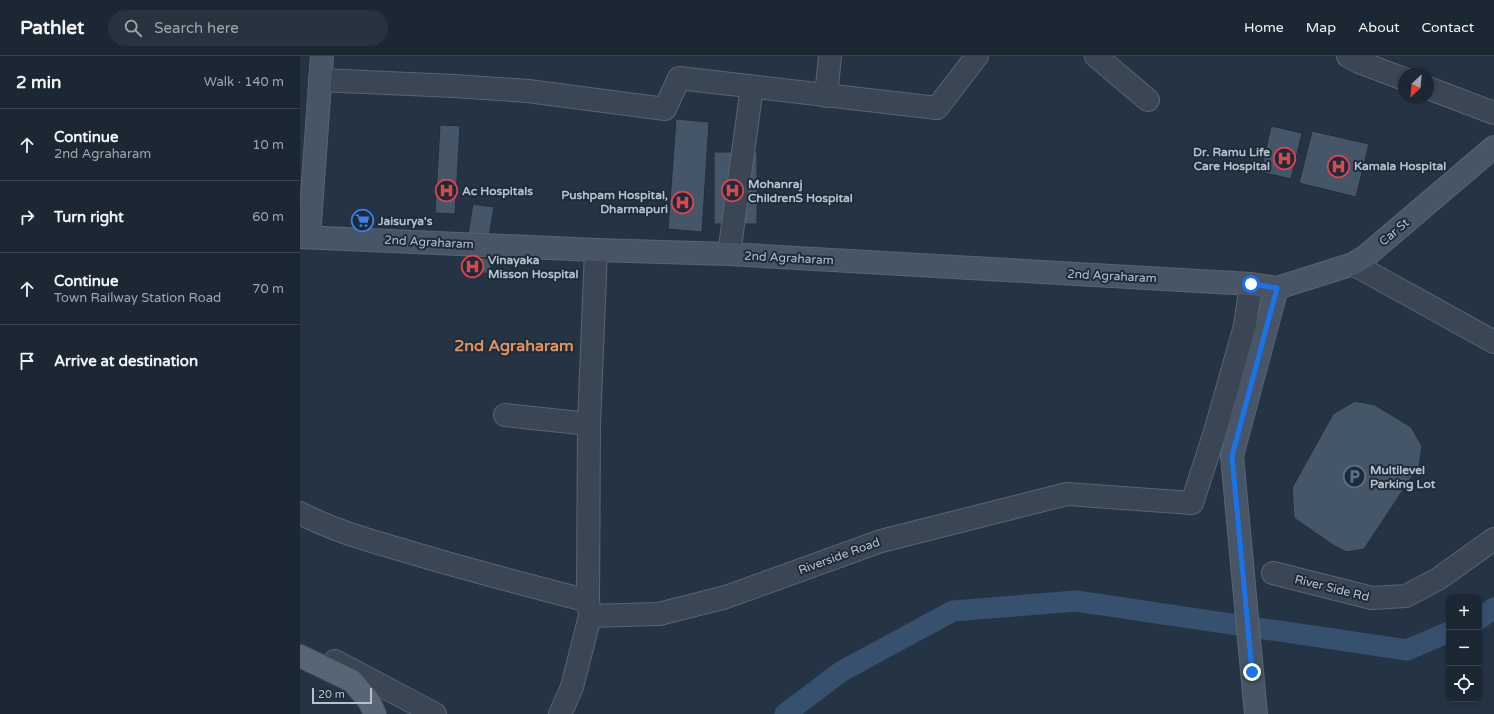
<!DOCTYPE html>
<html lang="en">
<head>
<meta charset="utf-8">
<style>
  body { margin:0; font-family:"Varela Round",sans-serif; background:#293340; color:#f1f3f6 }
  .controls { position:absolute; right:12px; bottom:12px; display:grid; overflow:hidden; border-radius:8px; box-shadow:0 2px 6px #0003 }
  .controls button { width:36px; height:36px; display:grid; place-items:center; padding:0; border:0; border-bottom:1px solid #3a444f; background:#1c2734; color:#f1f3f6; font:20px sans-serif }
  .compass { position:absolute; left:1098px; top:12px; width:36px; height:36px; border-radius:50%; background:#1c2734; box-shadow:0 2px 6px #0003; rotate:206deg }
  .scale { position:absolute; left:12px; bottom:10px; width:60px; box-sizing:border-box; padding-left:4px; border:2px solid #b7c1ce; border-top:0; font-size:11px; line-height:14px; white-space:nowrap; color:#b7c1ce; -webkit-text-stroke:3px #1e2b39; paint-order:stroke }
  .stop { position:absolute; width:12px; height:12px; margin:-9px; border:3px solid #1a73e8; border-radius:50%; background:#fff }
  .stop.end { background:#1a73e8; border-color:#fff; box-shadow:0 1px 4px #0008 }
  .list { margin:0; padding:0; list-style:none }
  h2 { display:flex; justify-content:space-between; align-items:center; height:52px; margin:0; padding:0 16px; font-size:17px }
  h2 small { font-size:13px; font-weight:400; color:#a0a5ac }
  .list li { display:grid; grid-template-columns:26px 1fr auto; gap:12px; align-items:center; box-sizing:border-box; height:72px; padding:0 16px; border-top:1px solid #3a444f }
  .list b { display:block; font-size:15px; white-space:nowrap }
  .list p { margin:0; font-size:13px; white-space:nowrap; color:#a0a5ac }
  .list em { font-size:13px; font-style:normal; color:#a0a5ac }
  .icon { flex:none; width:22px; height:22px; fill:none; stroke:currentColor; stroke-width:2; stroke-linecap:round; stroke-linejoin:round }
  .map { position:relative; flex:none; width:1194px; height:658px; overflow:hidden }
  header { display:flex; align-items:center; gap:24px; box-sizing:border-box; height:56px; padding:0 20px; background:#1c2734; border-bottom:1px solid #3a444f }
  header strong { font-size:19px }
  nav { display:flex; gap:22px; margin-inline-start:auto; font-size:14px }
  .search { width:280px; height:36px; background:#293340; display:flex; align-items:center; gap:10px; box-sizing:border-box; padding:0 14px; border-radius:22px; color:#a0a5ac; font-size:15px }
  main { display:flex }
  aside { flex:1; background:#1c2734 }
  .map>svg:first-child { display:block }
  .lines { fill:none; stroke-linecap:round; stroke-linejoin:round }
  .canal { stroke:#37506d; stroke-width:21 }
  .building { fill:#465669; stroke:#202d3b }
  .street-casing { stroke:#586471; stroke-width:24 }
  .secondary-casing { stroke:#586471; stroke-width:24 }
  .primary-casing { stroke:#434f5d; stroke-width:24 }
  .street { stroke:#3a4654; stroke-width:22 }
  .secondary { stroke:#475567; stroke-width:22 }
  .primary { stroke:#586574; stroke-width:22 }
  .route { stroke:#1a73e8; stroke-width:5 }
  .labels { text-anchor:middle; dominant-baseline:central; stroke-width:4; stroke-linejoin:round; paint-order:stroke }
  .poi-label { font-size:12px; font-weight:bold; fill:#b7c1ce; stroke:#1e2b39; text-anchor:start }
  .street-label { font-size:12px; fill:#b7c1ce; stroke:#1e2b39 }
  .district-label { font-size:16px; font-weight:bold; fill:#de9262; stroke:#1e2b39 }
</style>
</head>
<body>
<header>
<strong>Pathlet</strong>
<div class="search"><svg class="icon" aria-label="search" viewBox="0 0 24 24"><circle cx="10" cy="10" r="6"/><path d="M15 15l6 6"/></svg>Search here</div>
<nav><a>Home</a><a>Map</a><a>About</a><a>Contact</a></nav>
</header>
<main>
<aside>
<h2>2 min<small>Walk · 140 m</small></h2>
<ul class="list">
<li><svg class="icon" aria-label="ahead" viewBox="0 0 24 24"><path d="M12 20V5M6 11l6-6 6 6"/></svg><div><b>Continue</b><p>2nd Agraharam</p></div><em>10 m</em></li>
<li><svg class="icon" aria-label="right" viewBox="0 0 24 24"><path d="M7 20v-9h11M14 6l5 5-5 5"/></svg><div><b>Turn right</b></div><em>60 m</em></li>
<li><svg class="icon" aria-label="ahead" viewBox="0 0 24 24"><path d="M12 20V5M6 11l6-6 6 6"/></svg><div><b>Continue</b><p>Town Railway Station Road</p></div><em>70 m</em></li>
<li><svg class="icon" aria-label="arrive" viewBox="0 0 24 24"><path d="M6 21V4h12l-3 4 3 4H6"/></svg><div><b>Arrive at destination</b></div></li>
</ul>
</aside>
<div class="map">
<svg width="1194" height="658" viewBox="0 0 1194 658">
  <rect width="100%" height="100%" fill="#253445"/>
  <g class="lines">
    <path class="canal" d="M1179,563L1194,552
      M485,658L542,615L653,555L776,545L1107,594L1149,576"/>
  </g>
  <path class="building" d="M376,63L409,66L402,176L368,173Z
    M140,69L160,70L155,158L135,157Z
    M971,70L1002,77L991,123L961,116Z
    M1012,75L1069,88L1056,141L999,127Z
    M414,96H457V168H414Z
    M173,148L194,151L189,181L168,178Z
    M166,200L192,203L190,218L164,214Z
    M1055,345L1075,349L1111,371L1122,390L1119,410L1064,493L1047,496L1033,489L994,462L992,432L1033,358Z"/>
  <g class="lines">
    <defs>
      <path id="street" d="M796,0L848,44
        M1048,0L1059,6L1104,23
        M20,24L154,30L228,35L365,53L379,22L637,52L677,0
        M1128,32L1194,57
        M526,40L530,0
        M429,198L452,31
        M1053,208L1194,286
        M205,359L289,368
        M0,457C34,475 72,485 109,496C168,514 228,529 288,545L290,559
        M973,517L1072,542L1106,540L1138,523L1194,483
        M288,545L289,368L296,194
        M35,605L135,658
        M260,658L272,631L290,560L359,558L426,541L581,485L767,438L892,447L915,376L945,270L951,228"/>
      <path id="secondary" d="M0,181L296,194L429,198L951,228L977,232L1053,208L1066,200L1194,91
        M9,181L22,0
        M956,658L932,400L977,232"/>
      <path id="primary" d="M0,600L52,625L69,645L75,658"/>
    </defs>
    <use href="#street" class="street-casing"/>
    <use href="#secondary" class="secondary-casing"/>
    <use href="#primary" class="primary-casing"/>
    <use href="#street" class="street"/>
    <use href="#secondary" class="secondary"/>
    <use href="#primary" class="primary"/>
  </g>
  <g class="lines">
    <path class="route" d="M951,228L977,232L932,400L952,616"/>
  </g>
  <defs>
    <symbol id="hospital-ring" viewBox="-11 -11 22 22"><circle r="9.5" fill="#1e2b39" stroke="#e0444e" stroke-width="1.5"/><path d="M-5-5h3v3.5h4V-5h3V5h-3V1.5h-4V5h-3Z" fill="#e0444e"/></symbol>
    <symbol id="supermarket-ring" viewBox="-11 -11 22 22"><circle r="9.5" fill="#1e2b39" stroke="#3f7fe0" stroke-width="1.5"/><path d="M-6-5.5h2.5l.6 2H6L4.5 2H-2.5L-4.4-4H-6ZM-1.5 3.2a1.3 1.3 0 1 0 .1 0ZM3 3.2a1.3 1.3 0 1 0 .1 0Z" fill="#3f7fe0"/></symbol>
    <symbol id="parking-ring" viewBox="-11 -11 22 22"><circle r="9.5" fill="#1e2b39" stroke="#5c6f8a" stroke-width="1.5"/><path d="M-3.5-5.5H1a3.5 3.5 0 0 1 0 7H-1V5.5H-3.5ZM-1-3.4V-.6H.8a1.4 1.4 0 0 0 0-2.8Z" fill="#5c6f8a"/></symbol>
  </defs>
  <g fill-rule="evenodd">
    <use href="#hospital-ring" x="972" y="90" width="25" height="25"/>
    <use href="#hospital-ring" x="1026" y="98" width="25" height="25"/>
    <use href="#hospital-ring" x="134" y="122" width="25" height="25"/>
    <use href="#hospital-ring" x="420" y="122" width="25" height="25"/>
    <use href="#hospital-ring" x="370" y="134" width="25" height="25"/>
    <use href="#supermarket-ring" x="50" y="152" width="25" height="25"/>
    <use href="#hospital-ring" x="160" y="198" width="25" height="25"/>
    <use href="#parking-ring" x="1042" y="408" width="25" height="25"/>
  </g>
  <g class="labels">
    <g class="poi-label">
      <text x="970" y="96" text-anchor="end">Dr. Ramu Life<tspan x="970" dy="14">Care Hospital</tspan></text>
      <text x="1054" y="110">Kamala Hospital</text>
      <text x="448" y="128">Mohanraj<tspan x="448" dy="14">ChildrenS Hospital</tspan></text>
      <text x="162" y="135">Ac Hospitals</text>
      <text x="368" y="139" text-anchor="end">Pushpam Hospital,<tspan x="368" dy="14">Dharmapuri</tspan></text>
      <text x="78" y="165">Jaisurya's</text>
      <text x="188" y="204">Vinayaka<tspan x="188" dy="14">Misson Hospital</tspan></text>
      <text x="1070" y="414">Multilevel<tspan x="1070" dy="14">Parking Lot</tspan></text>
    </g>
    <g class="street-label">
      <text transform="translate(1094 176) rotate(-41)">Car St</text>
      <text transform="translate(129 186) rotate(3)">2nd Agraharam</text>
      <text transform="translate(489 202) rotate(3)">2nd Agraharam</text>
      <text transform="translate(812 220) rotate(3)">2nd Agraharam</text>
      <text transform="translate(539 500) rotate(-20)">Riverside Road</text>
      <text transform="translate(1032 532) rotate(14)">River Side Rd</text>
    </g>
    <g class="district-label">
      <text x="214" y="290">2nd Agraharam</text>
    </g>
  </g>
</svg>
<div class="controls">
<button>+</button>
<button>−</button>
<button><svg class="icon" aria-label="locate" viewBox="0 0 24 24"><circle cx="12" cy="12" r="6"/><path d="M12 2v4M12 18v4M2 12h4M18 12h4"/></svg></button>
</div>
<svg class="compass" viewBox="-18 -18 36 36"><path d="M0-13l5 13h-10z" fill="#e53935"/><path d="M0 13l5-13h-10z" fill="#a0a5ac"/></svg>
<div class="scale">20 m</div>
<div class="stop" style="left:951px;top:228px"></div>
<div class="stop end" style="left:952px;top:616px"></div>
</div>
</main>
</body>
</html>
